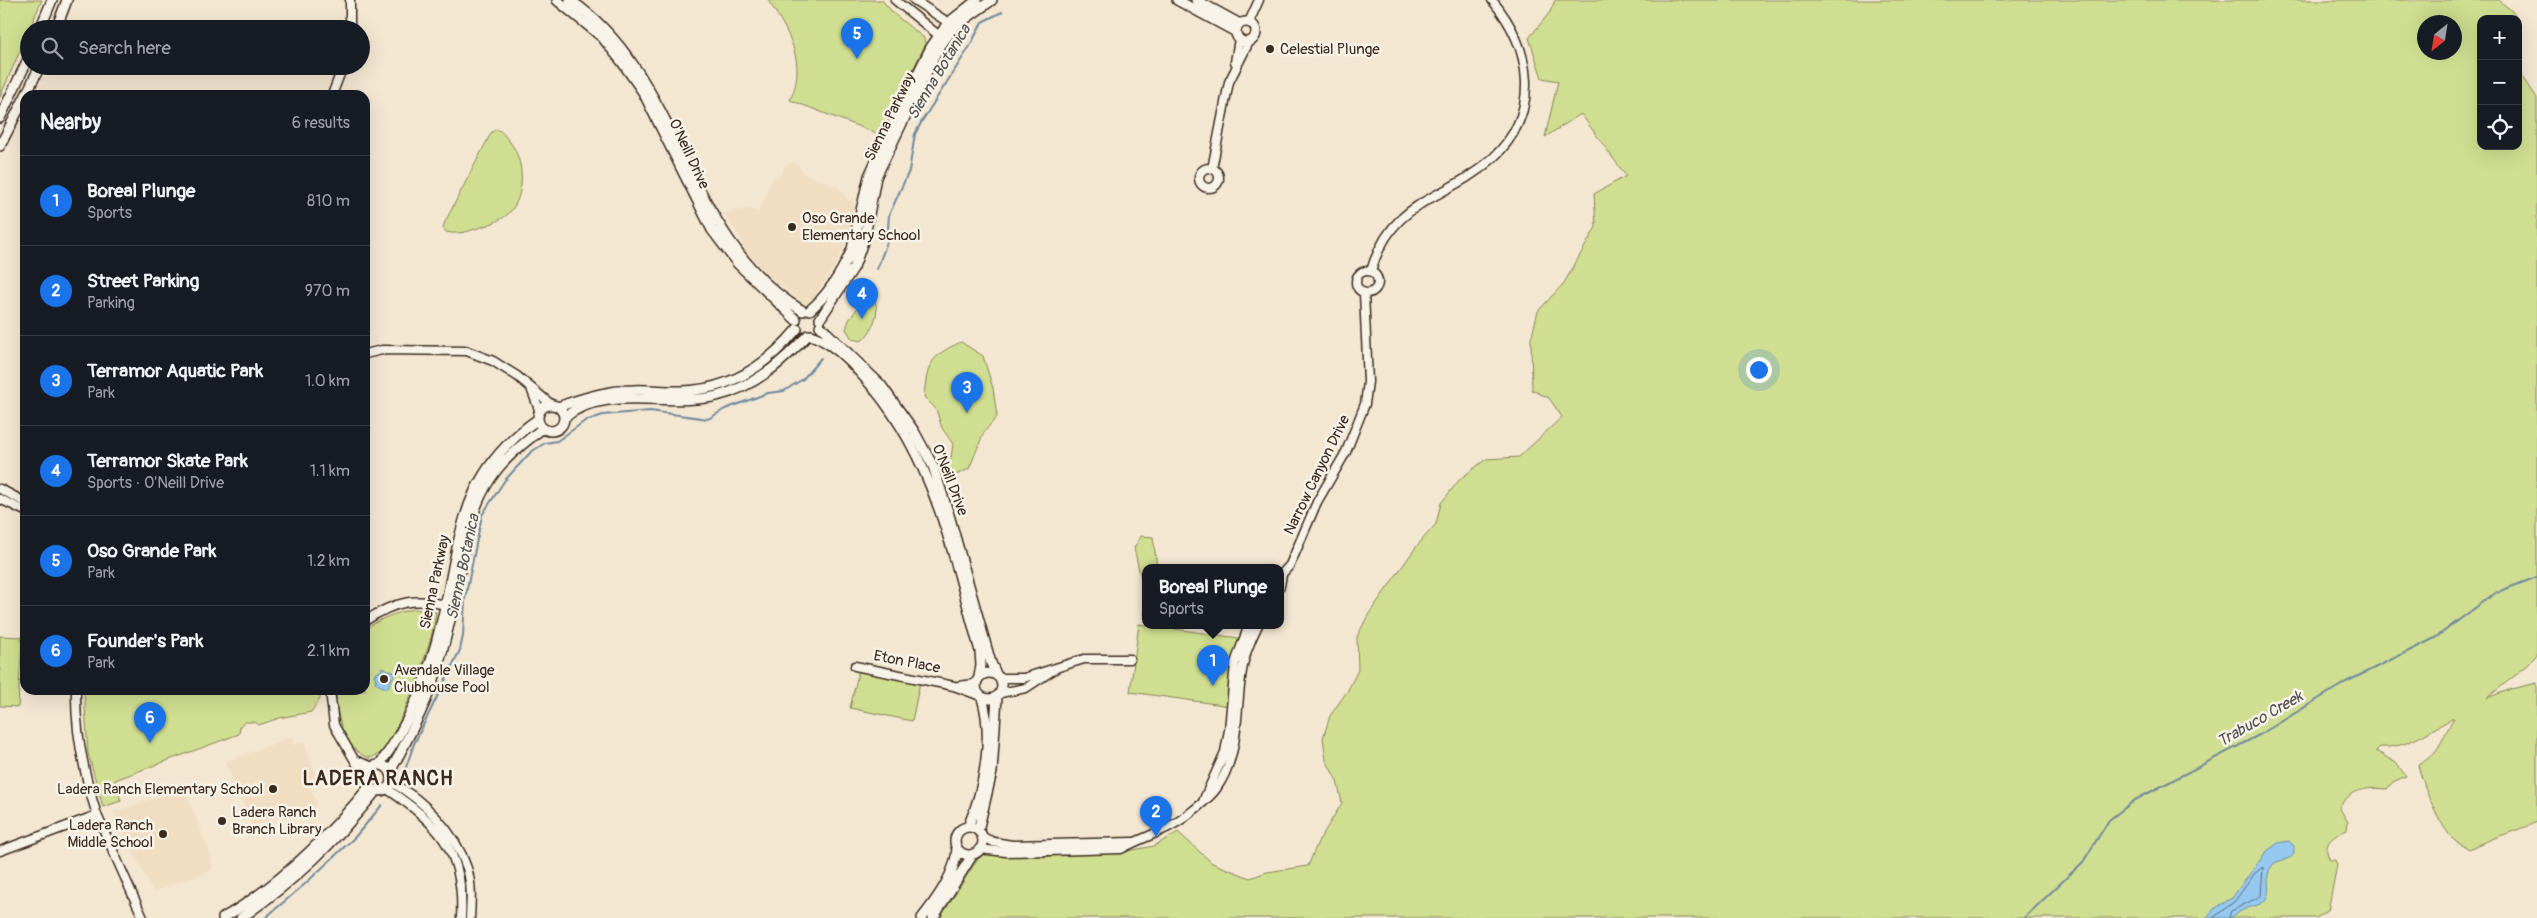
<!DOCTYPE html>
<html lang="en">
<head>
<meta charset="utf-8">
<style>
  body { margin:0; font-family:Pangolin,sans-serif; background:#20242c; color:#f1f3f6 }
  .controls { position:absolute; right:15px; top:15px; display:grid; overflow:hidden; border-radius:10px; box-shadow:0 5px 20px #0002 }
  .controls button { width:45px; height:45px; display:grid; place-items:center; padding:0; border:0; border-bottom:1px solid #363941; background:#171b24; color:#f1f3f6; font:25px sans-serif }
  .compass { position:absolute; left:2417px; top:15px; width:45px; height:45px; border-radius:50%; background:#171b24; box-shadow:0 5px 20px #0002; rotate:210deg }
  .you { position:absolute; left:1758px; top:369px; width:18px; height:18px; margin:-12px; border:4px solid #fff; border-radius:50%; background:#1a73e8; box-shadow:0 0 0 8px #1a73e833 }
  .badge { display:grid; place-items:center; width:32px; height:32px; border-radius:50%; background:#1a73e8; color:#fff; font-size:16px; font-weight:700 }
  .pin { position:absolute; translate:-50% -41px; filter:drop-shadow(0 1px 2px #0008) }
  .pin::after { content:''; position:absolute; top:26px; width:18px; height:15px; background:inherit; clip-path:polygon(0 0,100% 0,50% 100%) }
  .popup { position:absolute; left:1142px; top:564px; width:142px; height:65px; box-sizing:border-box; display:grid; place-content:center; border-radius:10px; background:#171b24; filter:drop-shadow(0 1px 4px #0005); font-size:16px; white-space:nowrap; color:#9ea1a6 }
  .popup b { font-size:19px; color:#f1f3f6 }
  .popup::after { content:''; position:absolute; left:50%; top:100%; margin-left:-10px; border:10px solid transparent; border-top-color:#171b24 }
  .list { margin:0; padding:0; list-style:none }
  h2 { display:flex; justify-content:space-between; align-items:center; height:65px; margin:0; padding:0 20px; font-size:21px }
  h2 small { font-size:16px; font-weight:400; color:#9ea1a6 }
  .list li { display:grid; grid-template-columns:32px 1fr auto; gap:15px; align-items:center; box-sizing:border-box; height:90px; padding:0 20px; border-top:1px solid #363941 }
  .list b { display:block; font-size:19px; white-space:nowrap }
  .list p { margin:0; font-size:16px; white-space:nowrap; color:#9ea1a6 }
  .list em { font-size:16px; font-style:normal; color:#9ea1a6 }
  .icon { flex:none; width:28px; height:28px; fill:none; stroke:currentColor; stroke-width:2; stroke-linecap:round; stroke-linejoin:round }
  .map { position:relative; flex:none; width:2537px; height:918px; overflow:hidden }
  .search { position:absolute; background:#171b24; box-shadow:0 5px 20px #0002; left:20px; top:20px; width:350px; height:55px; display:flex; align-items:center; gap:12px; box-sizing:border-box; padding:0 18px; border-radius:28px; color:#9ea1a6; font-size:19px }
  .panel { position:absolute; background:#171b24; box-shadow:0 5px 20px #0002; left:20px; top:90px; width:350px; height:605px; border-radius:15px }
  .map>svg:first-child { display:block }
  .built { fill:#f1dec2 }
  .green { fill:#d0de91; stroke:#868458; fill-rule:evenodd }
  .water { fill:#95c9f2; stroke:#71899d }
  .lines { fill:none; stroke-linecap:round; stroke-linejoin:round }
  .shore { stroke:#5f6a73; stroke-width:1 }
  .stream { stroke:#71899d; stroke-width:2 }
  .tertiary-casing { stroke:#3b2a1e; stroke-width:11 }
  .secondary-casing { stroke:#3b2a1e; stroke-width:12 }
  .primary-casing { stroke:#3b2a1e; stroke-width:12 }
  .tertiary { stroke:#f7f3e8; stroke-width:8 }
  .secondary { stroke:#f7f3e8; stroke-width:9 }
  .primary { stroke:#f7f3e8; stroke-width:9 }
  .poi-dot { fill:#3b2a1e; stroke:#f7f3e8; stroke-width:2 }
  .labels { text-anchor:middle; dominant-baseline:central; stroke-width:5; stroke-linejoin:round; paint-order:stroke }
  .poi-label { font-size:15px; fill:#3b2a1e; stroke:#f7f3e8; text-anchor:start }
  .street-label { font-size:15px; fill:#3b2a1e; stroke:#f7f3e8 }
  .water-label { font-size:16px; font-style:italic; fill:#525253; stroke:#f7f3e8 }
  .district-label { font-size:20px; font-weight:bold; letter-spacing:1px; fill:#3b2a1e; stroke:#f7f3e8 }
</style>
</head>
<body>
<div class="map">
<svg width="2537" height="918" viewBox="0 0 2537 918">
  <rect width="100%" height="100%" fill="#f3e7d2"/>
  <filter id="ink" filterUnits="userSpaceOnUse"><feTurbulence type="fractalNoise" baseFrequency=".02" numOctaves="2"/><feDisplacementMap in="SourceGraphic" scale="10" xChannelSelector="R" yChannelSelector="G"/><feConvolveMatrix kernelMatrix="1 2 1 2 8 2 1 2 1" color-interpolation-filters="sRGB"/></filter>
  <g filter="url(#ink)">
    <path class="built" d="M792,162L798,165L803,173L841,189L849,201L857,204L849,237L835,266L810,303L804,304L774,280L744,251L741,238L723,213L746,209L759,212L772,179L782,174L783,168Z
      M291,737L294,745L304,742L317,777L306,781L317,802L313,810L304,808L253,827L225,762Z
      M184,788L211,856L213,870L153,892L113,812Z"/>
    <path class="green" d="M0,0H42L0,97Z
      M768,0H882L894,14L924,38L925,45L881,135L790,100C808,63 788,31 768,0Z
      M1555,0H2499L2515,14L2516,19H2481V146H2518V50L2520,72L2537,98V654L2528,665L2487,698L2511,689L2537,683V822C2514,832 2491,838 2469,849C2465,846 2459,844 2455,841C2440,828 2423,785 2418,765C2442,752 2441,738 2454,718C2429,730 2408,749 2380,747L2376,751L2396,763L2406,776L2393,782L2387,789C2365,787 2352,789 2339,807L2348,822L2347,830C2333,836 2321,843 2330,860H2335L2337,865L2328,911L2316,918H940L984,849L1044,857L1079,852L1117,853L1154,846L1178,832L1212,863L1250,878L1267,872L1308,866L1318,842L1342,803L1337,781L1326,760L1323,738L1330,716L1348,690L1358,670L1357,637L1368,615L1416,547L1436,524L1441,503L1460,479L1486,459L1519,457L1562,417L1549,398L1532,390L1531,339L1538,311L1564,283L1596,227L1594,194L1626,176L1581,114L1545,137L1558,81L1542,78L1529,38L1550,12ZM2424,22H2454V52H2424Z
      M496,129C503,131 505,137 510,142C525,161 526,197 508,214C496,224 483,226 469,231C462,233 454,234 446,232L443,228L445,222L491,133Z
      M865,297C888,296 872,336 861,341L852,339L846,329L849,320Z
      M961,342L983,356L993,388L997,417L984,432L969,469L945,480L940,468L951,458L953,444L942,428L936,409L924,397C927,364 930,356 961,342Z
      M1141,536L1153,537L1157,567H1146L1145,618L1143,588L1134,548Z
      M414,609L436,612C435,638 400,730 383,750C380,754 375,756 370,758C343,750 336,715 336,690H365V630C379,618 396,613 414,609Z
      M1139,624L1239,638L1230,706L1130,692Z
      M0,636L22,637L18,707L0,706Z
      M859,669L920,682L912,721L850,708Z
      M84,690H321L320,699L311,712L279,718L259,725L255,722H245L240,726L239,734L115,780L121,801L103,807L88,753Z"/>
    <path class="water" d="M382,667L395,673L387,689L375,683L376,680L374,674L381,671Z
      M2289,841L2294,846V854C2288,862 2277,858 2271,867C2265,876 2270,884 2268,894C2265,907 2252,905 2243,910C2238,912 2234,917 2230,918C2222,918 2213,918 2206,918L2214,909L2232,898L2266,852L2278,843Z"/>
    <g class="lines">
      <path class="shore" d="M2213,918L2235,901L2255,873L2263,867L2261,896L2231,911L2229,918"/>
      <path class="stream" d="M877,269L887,242L889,215L909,171L915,134L922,121L970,46L982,22L1002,12
        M405,770L414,744L460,650L463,636L465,599L482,515L505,480L531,452L545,443L557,441L585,421L603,415L650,411L708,419L725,409L768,393L784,391L803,379L821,358
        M265,918L306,883L355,837L382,805
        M2024,918L2083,862L2109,820L2135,800L2261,734L2346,682L2435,638L2495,593L2537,577"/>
      <defs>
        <path id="tertiary" d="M895,0L942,38
          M914,0L952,25
          M1249,22L1259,0
          M350,29V0
          M1235,62L1239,39
          M332,95L343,66
          M1199 178a10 10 0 1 1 20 0a10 10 0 1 1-20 0Z
          M1212,169L1229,82L1249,42
          M1356 282a11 11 0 1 1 22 0a11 11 0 1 1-22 0Z
          M1371,271C1393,196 1445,202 1493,158C1542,112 1532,48 1492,0
          M365,354L382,350L467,351L493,361L517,376L552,405
          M532,391L540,412
          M0,489L25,502
          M0,499L25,511
          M1280,576L1290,565L1317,502L1346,452L1365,404L1368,382L1364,293
          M1280,586L1282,575
          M365,621C395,601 415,597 450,606
          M855,666L954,686L978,695
          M1000,678H1024L1084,659H1130
          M958,686L975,684
          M76,690C75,733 84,774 97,815L143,918
          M330,690L334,725L365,778
          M1000,693L1026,688L1055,669
          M357,761L373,767
          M391,782C424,800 455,832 467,868C472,884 471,901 470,918
          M387,789C439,824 465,851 461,918
          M1204,799L1225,752L1229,730L1235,663L1249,625
          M982,837L994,842L1012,845L1133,842
          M979,849L1006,852L1121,849C1142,837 1165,832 1185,817C1195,809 1209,799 1216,789C1241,754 1235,711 1242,671C1244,656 1251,639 1258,625
          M0,851L97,815"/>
        <path id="secondary" d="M557,0L602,37L622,62L643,92L712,230L737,263L796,320
          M570,0C683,76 683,241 803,311
          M1177,0L1236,32
          M1196,0L1240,24
          M1236 32a10 10 0 1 1 20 0a10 10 0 1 1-20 0Z
          M810,310C829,294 842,272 852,249L869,176L900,109L931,47L948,23L977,0
          M820,319L854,267L865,236L876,177L938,49L954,27L992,0
          M820,326L881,385L914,431L933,466L949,515L991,663L997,676
          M811,335C833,343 849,360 864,377C935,455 952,553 980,651L981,665L979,677
          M538 418a13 13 0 1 1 26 0a13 13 0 1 1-26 0Z
          M558,407C582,398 608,390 633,390C653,389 674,393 695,390C738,385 770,362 797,329
          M564,418C603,384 670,408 717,396C756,386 781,363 808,335
          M976 686a13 13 0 1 1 26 0a13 13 0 1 1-26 0Z
          M366 778a13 13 0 1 1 26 0a13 13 0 1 1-26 0Z
          M379,765C411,723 430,671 442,620C462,535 459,474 538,419
          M390,772C406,742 423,711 434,679C445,647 452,612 459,579C466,543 470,509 491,478C505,457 524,443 543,428
          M968,827C984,790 994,737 982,698
          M955 841a14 14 0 1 1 28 0a14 14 0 1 1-28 0Z
          M978,831L992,772L997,697
          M223,918C280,885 327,838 369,787
          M241,918C296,880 334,843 376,791
          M922,918C937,899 956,873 957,848
          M933,918L973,854"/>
        <path id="primary" d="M40,29L52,0
          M56,29L67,0
          M26,95L40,66
          M0,118L29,57
          M0,146L25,97"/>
      </defs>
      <use href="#tertiary" class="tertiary-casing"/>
      <use href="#secondary" class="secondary-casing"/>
      <use href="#primary" class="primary-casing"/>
      <use href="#tertiary" class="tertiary"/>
      <use href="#secondary" class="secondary"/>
      <use href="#primary" class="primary"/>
    </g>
  </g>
  <g class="poi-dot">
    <circle cx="1270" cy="49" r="5"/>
    <circle cx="792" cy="227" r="5"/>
    <circle cx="384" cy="679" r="5"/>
    <circle cx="273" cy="789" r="5"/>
    <circle cx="222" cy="821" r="5"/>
    <circle cx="163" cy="834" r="5"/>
  </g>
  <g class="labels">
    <g class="poi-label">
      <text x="1280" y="49">Celestial Plunge</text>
      <text x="802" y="218">Oso Grande<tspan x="802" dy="17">Elementary School</tspan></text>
      <text x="394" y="670">Avendale Village<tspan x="394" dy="17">Clubhouse Pool</tspan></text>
      <text x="263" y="789" text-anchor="end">Ladera Ranch Elementary School</text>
      <text x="232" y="812">Ladera Ranch<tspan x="232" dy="17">Branch Library</tspan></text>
      <text x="153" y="825" text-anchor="end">Ladera Ranch<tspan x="153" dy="17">Middle School</tspan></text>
    </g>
    <g class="street-label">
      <text transform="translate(890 117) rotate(-64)">Sienna Parkway</text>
      <text transform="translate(689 154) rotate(65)">O'Neill Drive</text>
      <text transform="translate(1317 475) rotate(-64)">Narrow Canyon Drive</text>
      <text transform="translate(950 480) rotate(69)">O'Neill Drive</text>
      <text transform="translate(435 582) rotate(-78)">Sienna Parkway</text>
      <text transform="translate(907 662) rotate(11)">Eton Place</text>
    </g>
    <g class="water-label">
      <text transform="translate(939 72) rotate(-59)">Sienna Botanica</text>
      <text transform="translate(463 567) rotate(-78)">Sienna Botanica</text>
      <text transform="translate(2260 719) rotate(-30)">Trabuco Creek</text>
    </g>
    <g class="district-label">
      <text x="378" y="778">LADERA RANCH</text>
    </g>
  </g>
</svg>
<div class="controls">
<button>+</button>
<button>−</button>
<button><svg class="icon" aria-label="locate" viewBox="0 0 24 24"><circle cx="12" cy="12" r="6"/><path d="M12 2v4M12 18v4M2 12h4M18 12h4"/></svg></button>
</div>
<svg class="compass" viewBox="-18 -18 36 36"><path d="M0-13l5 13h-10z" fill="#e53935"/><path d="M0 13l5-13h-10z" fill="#9ea1a6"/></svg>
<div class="you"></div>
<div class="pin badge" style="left:1213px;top:686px">1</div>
<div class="popup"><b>Boreal Plunge</b>Sports</div>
<div class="pin badge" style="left:1156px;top:837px">2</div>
<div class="pin badge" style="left:967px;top:413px">3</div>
<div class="pin badge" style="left:862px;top:319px">4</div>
<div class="pin badge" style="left:857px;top:59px">5</div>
<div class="pin badge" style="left:150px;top:743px">6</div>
<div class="search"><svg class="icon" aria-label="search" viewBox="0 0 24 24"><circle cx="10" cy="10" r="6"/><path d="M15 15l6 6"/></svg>Search here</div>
<section class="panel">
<h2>Nearby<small>6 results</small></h2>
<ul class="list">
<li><span class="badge">1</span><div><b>Boreal Plunge</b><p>Sports</p></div><em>810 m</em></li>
<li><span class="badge">2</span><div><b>Street Parking</b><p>Parking</p></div><em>970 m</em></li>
<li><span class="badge">3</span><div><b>Terramor Aquatic Park</b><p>Park</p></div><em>1.0 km</em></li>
<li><span class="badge">4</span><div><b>Terramor Skate Park</b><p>Sports · O'Neill Drive</p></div><em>1.1 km</em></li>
<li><span class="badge">5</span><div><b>Oso Grande Park</b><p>Park</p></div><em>1.2 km</em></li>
<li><span class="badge">6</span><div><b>Founder's Park</b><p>Park</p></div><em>2.1 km</em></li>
</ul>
</section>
</div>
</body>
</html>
